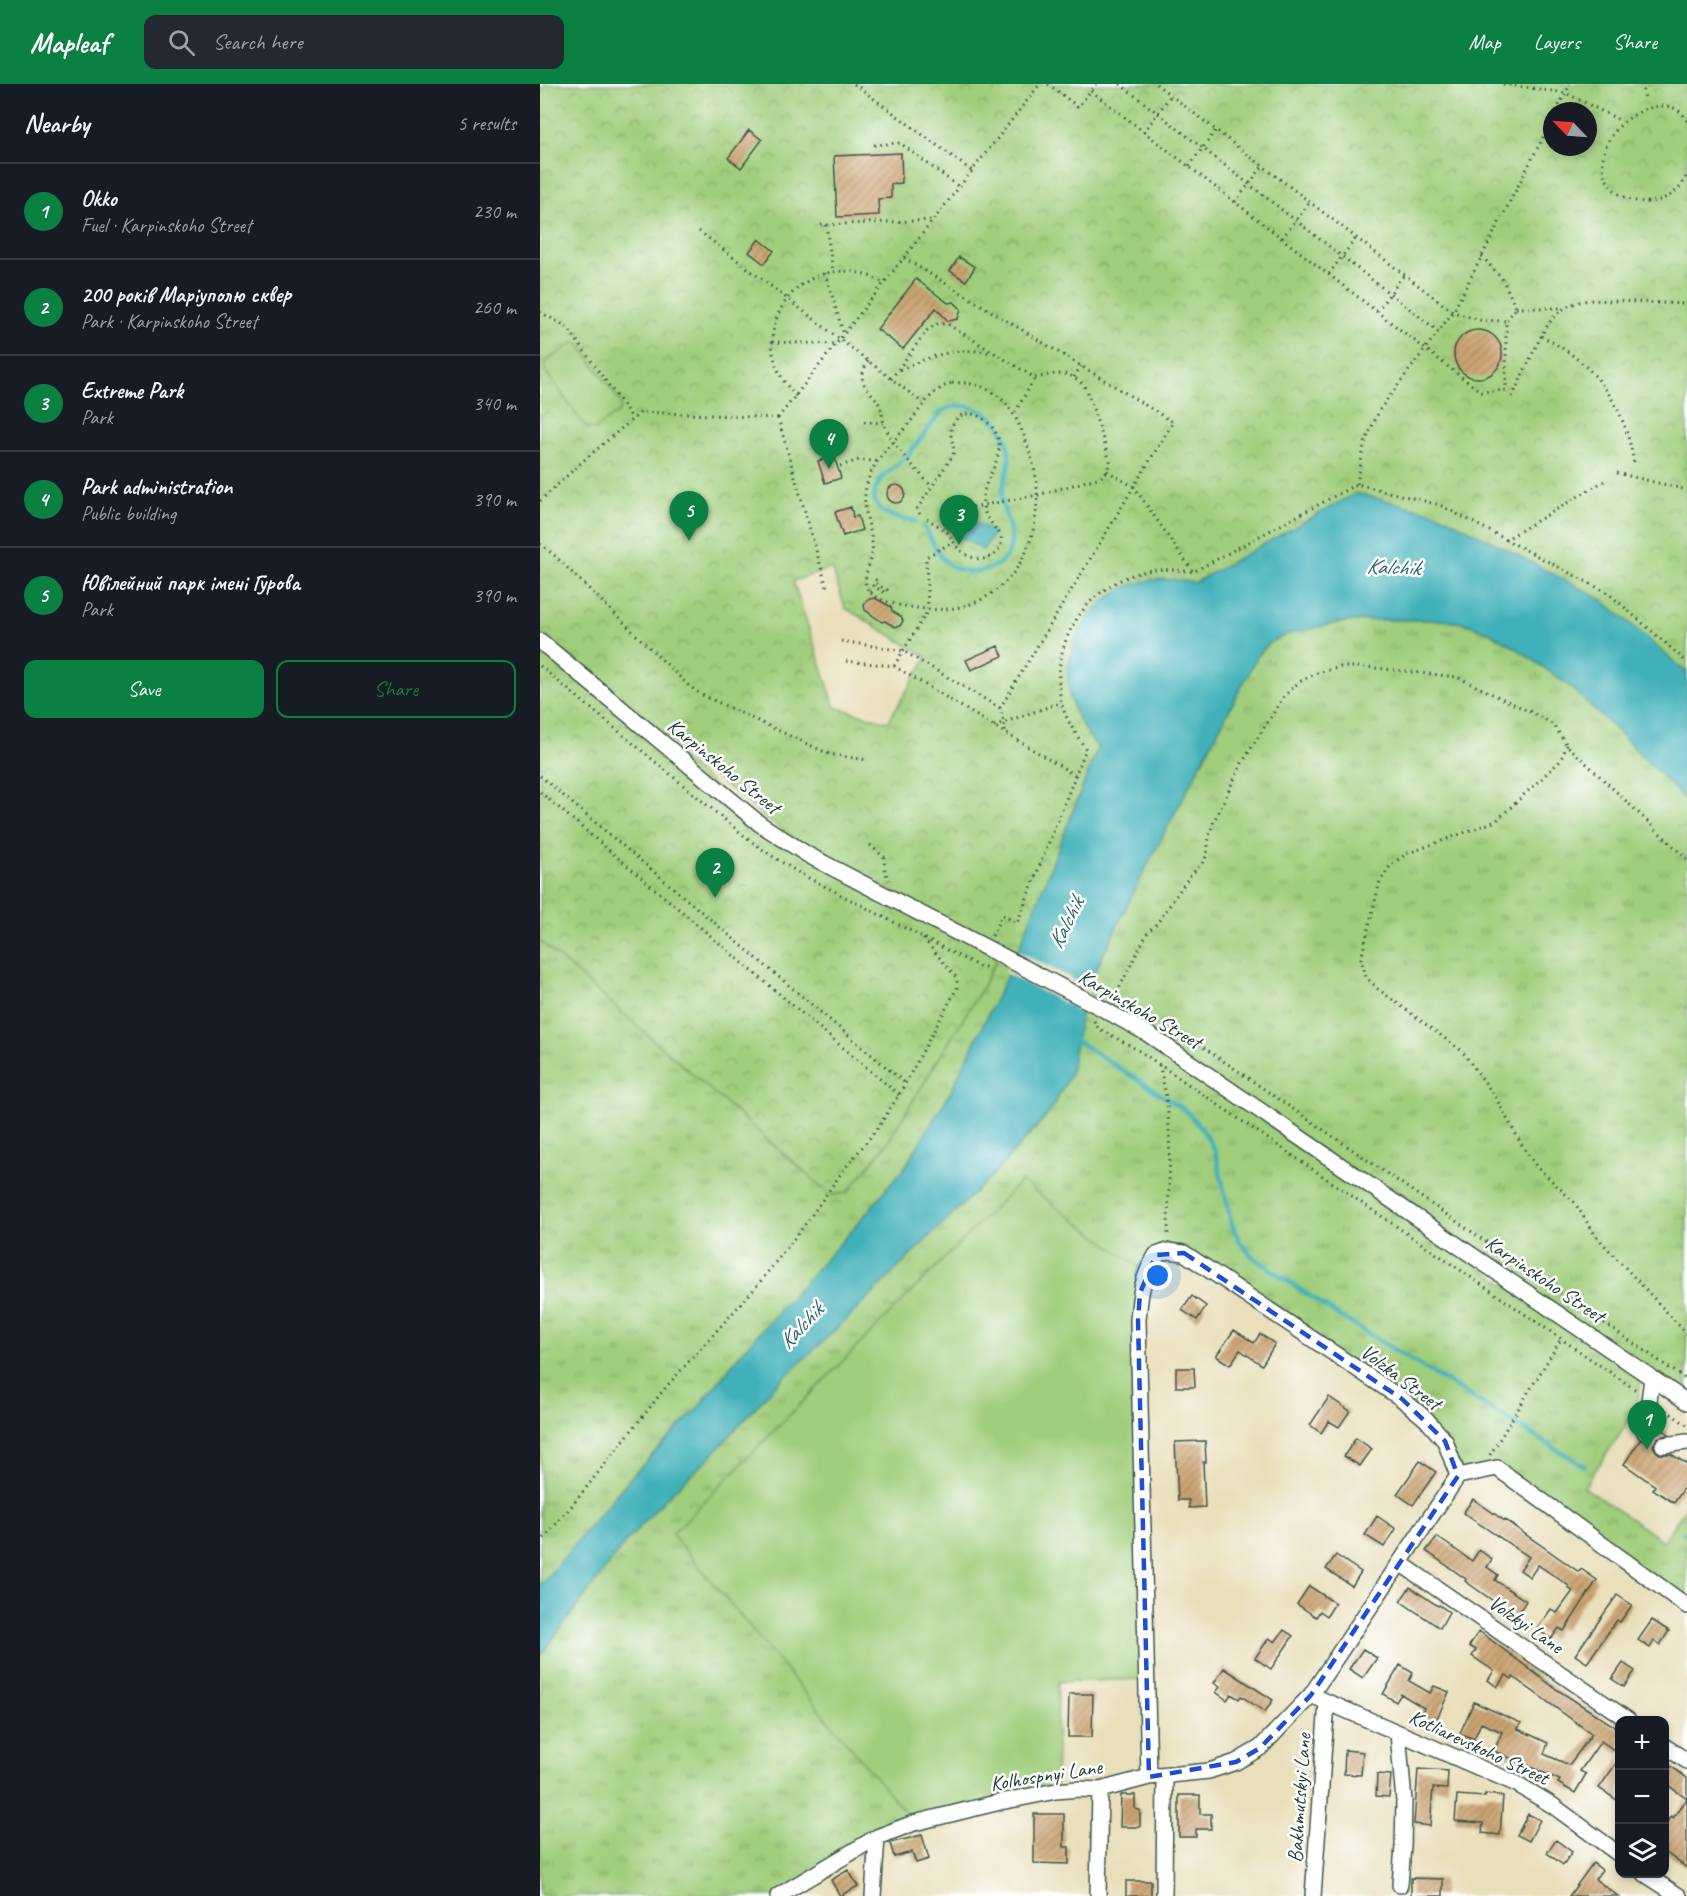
<!DOCTYPE html>
<html lang="en">
<head>
<meta charset="utf-8">
<style>
  body { margin:0; font-family:Caveat,sans-serif; background:#242831; color:#f1f3f6 }
  .controls { position:absolute; right:18px; bottom:18px; display:grid; overflow:hidden; border-radius:12px; box-shadow:0 3px 9px #0003 }
  .controls button { width:54px; height:54px; display:grid; place-items:center; padding:0; border:0; border-bottom:2px solid #363941; background:#171b24; color:#f1f3f6; font:30px sans-serif }
  .compass { position:absolute; left:1003px; top:18px; width:54px; height:54px; border-radius:50%; background:#171b24; box-shadow:0 3px 9px #0003; rotate:295deg }
  .you { position:absolute; left:618px; top:1192px; width:21px; height:21px; margin:-15px; border:4px solid #fff; border-radius:50%; background:#1a73e8; box-shadow:0 0 0 9px #1a73e833 }
  .badge { display:grid; place-items:center; width:39px; height:39px; border-radius:50%; background:#0b8043; color:#fff; font-size:20px; font-weight:700 }
  .pin { position:absolute; translate:-50% -50px; filter:drop-shadow(0 2px 3px #0008) }
  .pin::after { content:''; position:absolute; top:32px; width:21px; height:18px; background:inherit; clip-path:polygon(0 0,100% 0,50% 100%) }
  .list { margin:0; padding:0; list-style:none }
  h2 { display:flex; justify-content:space-between; align-items:center; height:78px; margin:0; padding:0 24px; font-size:26px }
  h2 small { font-size:20px; font-weight:400; color:#9ea1a6 }
  .list li { display:grid; grid-template-columns:39px 1fr auto; gap:18px; align-items:center; box-sizing:border-box; height:96px; padding:0 24px; border-top:2px solid #363941 }
  .list b { display:block; font-size:22px; white-space:nowrap }
  .list p { margin:0; font-size:20px; white-space:nowrap; color:#9ea1a6 }
  .list em { font-size:20px; font-style:normal; color:#9ea1a6 }
  .actions { display:flex; gap:12px; padding:18px 24px }
  .actions a { flex:1; padding:14px 0; border:2px solid #0b8043; border-radius:12px; text-align:center; font-size:21px; color:#0b8043 }
  .actions .main { background:#0b8043; color:#fff }
  .icon { flex:none; width:33px; height:33px; fill:none; stroke:currentColor; stroke-width:2; stroke-linecap:round; stroke-linejoin:round }
  .map { position:relative; flex:none; width:1147px; height:1812px; overflow:hidden }
  header { display:flex; align-items:center; gap:36px; box-sizing:border-box; height:84px; padding:0 30px; background:#0b8043; color:#fff }
  header strong { font-size:28px }
  nav { display:flex; gap:33px; margin-inline-start:auto; font-size:21px }
  .search { width:420px; height:54px; background:#242831; display:flex; align-items:center; gap:15px; box-sizing:border-box; padding:0 21px; border-radius:12px; color:#9ea1a6; font-size:22px }
  main { display:flex }
  aside { flex:1; background:#171b24 }
  .map>svg:first-child { display:block }
  .grass { fill:url(#grass-tufts); stroke:#608658; stroke-width:1.5 }
  .park { fill:url(#park-crowns); stroke:#608658; stroke-width:1.5; fill-rule:evenodd }
  .garden { fill:#a0ce7b; stroke:#608658; stroke-width:1.5 }
  .water { fill:#3fb0b9; stroke:#2f7676; stroke-width:1.5 }
  .pier { fill:#e9dfbb }
  .lines { fill:none; stroke-linecap:round; stroke-linejoin:round }
  .stream { stroke:#3fb0b9; stroke-width:4.5 }
  .building { fill:url(#building-hatch) }
  .minor-casing { stroke:#3d5548; stroke-width:18 }
  .path { stroke:#3d5548; stroke-width:3; stroke-dasharray:1.5 4.5; stroke-linecap:butt }
  .minor { stroke:#fff; stroke-width:15 }
  .marked { fill:none; stroke:#1d4ed8; stroke-width:4.5; stroke-dasharray:12 8; stroke-linejoin:round }
  .labels { text-anchor:middle; dominant-baseline:central; stroke-width:5; stroke-linejoin:round; paint-order:stroke }
  .street-label { font-size:21px; fill:#1f3d34; stroke:#fff }
  .water-label { font-size:22px; font-style:italic; fill:#2a6563; stroke:#fff }
</style>
</head>
<body>
<header>
<strong>Mapleaf</strong>
<div class="search"><svg class="icon" aria-label="search" viewBox="0 0 24 24"><circle cx="10" cy="10" r="6"/><path d="M15 15l6 6"/></svg>Search here</div>
<nav><a>Map</a><a>Layers</a><a>Share</a></nav>
</header>
<main>
<aside>
<h2>Nearby<small>5 results</small></h2>
<ul class="list">
<li><span class="badge">1</span><div><b>Okko</b><p>Fuel · Karpinskoho Street</p></div><em>230 m</em></li>
<li><span class="badge">2</span><div><b>200 років Маріуполю сквер</b><p>Park · Karpinskoho Street</p></div><em>260 m</em></li>
<li><span class="badge">3</span><div><b>Extreme Park</b><p>Park</p></div><em>340 m</em></li>
<li><span class="badge">4</span><div><b>Park administration</b><p>Public building</p></div><em>390 m</em></li>
<li><span class="badge">5</span><div><b>Ювілейний парк імені Гурова</b><p>Park</p></div><em>390 m</em></li>
</ul>
<div class="actions"><a class="main">Save</a><a>Share</a></div>
</aside>
<div class="map">
<svg width="1147" height="1812" viewBox="0 0 1147 1812">
  <defs>
    <pattern id="grass-tufts" width="24" height="20" patternUnits="userSpaceOnUse" patternTransform="scale(1.5)"><rect width="24" height="20" fill="#a0ce7b"/><path d="M3 7l-1-3M5 7V3M7 7l1-3M15 17l-1-3M17 17v-4M19 17l1-3" fill="none" stroke="#82a866"/></pattern>
    <pattern id="park-crowns" width="20" height="18" patternUnits="userSpaceOnUse" patternTransform="scale(1.5)"><rect width="20" height="18" fill="#a0ce7b"/><path d="M2 6a3 3 0 1 1 6 0M12 15a3 3 0 1 1 6 0" fill="none" stroke="#82a866"/></pattern>
    <pattern id="building-hatch" width="6" height="6" patternUnits="userSpaceOnUse" patternTransform="scale(1.5)"><rect width="6" height="6" fill="#cca473"/><path d="M-1 1l2-2M0 6l6-6M5 7l2-2" fill="none" stroke="#a5875f"/></pattern>
  </defs>
  <rect width="100%" height="100%" fill="#fff"/>
  <filter id="ink" filterUnits="userSpaceOnUse"><feTurbulence type="fractalNoise" baseFrequency=".0167" numOctaves="2"/><feDisplacementMap in="SourceGraphic" scale="12" xChannelSelector="R" yChannelSelector="G"/><feConvolveMatrix kernelMatrix="1 2 1 2 8 2 1 2 1" color-interpolation-filters="sRGB"/></filter>
  <filter id="wash" filterUnits="userSpaceOnUse"><feTurbulence type="fractalNoise" baseFrequency=".008" numOctaves="4" result="noise"/><feDisplacementMap in="SourceGraphic" scale="24" xChannelSelector="R" yChannelSelector="G"/><feGaussianBlur stdDeviation="1.35" result="paint"/><feColorMatrix in="noise" values="0 0 0 0 0 0 0 0 0 0 0 0 0 0 0 0 0 1.4 0 .05"/><feComposite in="paint" operator="in"/></filter>
  <g filter="url(#wash)">
    <rect width="100%" height="100%" fill="#e9dfbb"/>
    <path class="grass" d="M829,536H899L924,539L949,548L976,564L1027,600L1074,644L1147,717V1310L545,909L595,805L717,573C721,569 725,563 729,559C751,543 802,538 829,536Z
      M0,857L291,1111L307,1109L347,1059L442,904L456,877L471,884L410,1009L365,1083L314,1144L202,1268L158,1324L90,1394L0,1502Z
      M542,919L581,940L1101,1293L1097,1325L1044,1403L1123,1457L1147,1422V1522L957,1385L918,1392L886,1335L644,1169L616,1171L374,1739L238,1812H0V1572L84,1460L129,1411L171,1372L235,1302L309,1233L398,1144L454,1090L509,1029L530,991Z"/>
    <path class="park" d="M6,0H1147V589L1063,516L899,430L816,409L654,499L633,495L528,585C529,618 536,637 558,663L476,872L271,765L225,734L0,547V8ZM1012,27H1048V63H1012ZM292,484L305,524L387,573L348,638L295,623L253,497Z
      M0,557L220,740L458,871L442,904L347,1059L307,1109L291,1111L0,857Z"/>
    <path class="garden" d="M36,259L40,261L81,319L80,327L55,345L46,343L5,287L6,278L31,260Z
      M481,1097L606,1188L600,1209L606,1595L518,1598L516,1707L374,1739L132,1450Z"/>
    <path class="water" d="M816,409L899,430L1063,516L1147,589V717L1074,644L1027,600L976,564L949,548L924,539L899,536H829L801,538L748,550L729,559L717,573L595,805L545,909L530,991L509,1029L454,1090L398,1144L309,1233L235,1302L171,1372L129,1411L84,1460L0,1572V1502L90,1394L158,1324L202,1268L314,1144L365,1083L410,1009L473,879L558,664C544,647 532,629 529,606C521,555 560,502 612,496C627,494 640,496 654,499Z
      M424,431L454,449L443,466L414,449Z"/>
    <path class="pier" d="M475,866L550,904L545,915L543,928L465,889Z"/>
    <g class="lines">
      <path class="stream" d="M376,437L354,433L340,426L334,415L335,406L341,394L368,371L401,328C412,321 424,320 436,325C460,333 473,359 468,384C466,394 461,404 462,415C463,430 473,444 471,460C467,487 428,495 408,480C396,471 392,453 383,442
        M532,954L645,1026L663,1046L675,1067L692,1141L700,1158L714,1174L793,1228L1044,1382
        M1144,1449L1147,1451"/>
    </g>
    <g id="blocks">
      <path class="building" d="M209,46L222,56L201,84L188,74Z
        M361,69L362,99L351,100V114L338,115L339,131L297,133L294,72Z
        M219,155L234,167L224,180L209,168Z
        M419,173L435,183L426,197L410,187Z
        M376,195L408,219L414,218L421,225L418,235L408,237L396,224L363,265L337,245Z
        M914 270a24 24 0 1 1 48 0a24 24 0 1 1-48 0Z
        M294,372L301,394L285,399L278,377Z
        M347 410a9 9 0 1 1 18 0a9 9 0 1 1-18 0Z
        M311,423L313,433L318,432L322,446L303,452L295,428Z
        M335,514L351,523L352,527L361,533L363,537L360,542L355,543L345,537L342,538L325,526L324,521L327,516Z
        M458,562L463,572L431,586L426,576Z
        M652,1212L666,1222L657,1236L642,1226Z
        M694,1246L714,1259L720,1250L735,1260L722,1281L700,1266L690,1281L676,1272Z
        M636,1284H654L655,1303H636Z
        M789,1313L810,1327L799,1343L789,1337L781,1349L770,1341Z
        M1116,1341L1129,1350L1117,1354L1113,1362L1116,1367L1120,1370H1131L1147,1380V1400L1134,1419L1113,1405L1115,1402L1084,1380L1100,1356L1108,1357L1112,1354Z
        M816,1354L832,1365L820,1382L804,1372Z
        M665,1357L666,1378H663L665,1423L649,1424V1416H638L635,1358Z
        M880,1377L896,1388L873,1421L857,1410Z
        M933,1415L965,1437V1436L1039,1488L1041,1485L1057,1496L1024,1547L1019,1544L1011,1555L997,1545L1011,1525L1017,1529L1033,1507L1028,1504L1029,1502L998,1481L990,1493L980,1486L989,1473L923,1429Z
        M837,1432L856,1445L844,1463L825,1451Z
        M897,1453L932,1477L939,1466L952,1475L947,1483L958,1491L955,1496L986,1517L976,1533L925,1497L926,1495L886,1467Z
        M796,1471L821,1488L812,1502L786,1485Z
        M769,1502L795,1519L787,1532L780,1527L776,1533L757,1520Z
        M870,1503L898,1522L899,1521L909,1528L900,1544L860,1517Z
        M1077,1511L1092,1521L1080,1538L1077,1536L1047,1579L1035,1571Z
        M1112,1536L1129,1547L1120,1561L1114,1557L1110,1564L1098,1556Z
        M744,1546L753,1552L731,1585L715,1574L729,1554L735,1558Z
        M939,1547L1016,1605L1080,1646V1670L1061,1657L1040,1687L1046,1690L1035,1709L1018,1699L1020,1696L954,1667L962,1648L941,1639L934,1655L920,1649L934,1618L981,1639L978,1645L1008,1659L1004,1670L1029,1681L1052,1650L973,1593L972,1595L966,1591L957,1603L948,1596L954,1587L932,1572L936,1566L929,1562Z
        M823,1565L837,1574L823,1594L809,1585Z
        M1083,1579L1095,1587L1084,1603L1072,1595Z
        M860,1581L873,1589L869,1597L890,1609L894,1602L909,1608L895,1639L880,1633L884,1624L861,1610L856,1618L843,1610Z
        M684,1584L733,1616L725,1628L701,1612L699,1615L691,1610L687,1616L676,1608L680,1603L674,1599Z
        M529,1610H553L552,1653H528Z
        M805,1666L823,1668L821,1691L804,1690Z
        M1080,1674V1718L1059,1704Z
        M1125,1678L1147,1694V1784L1125,1768V1741L1131,1732L1133,1734L1147,1715L1125,1699Z
        M878,1685L908,1687L907,1705L893,1704L890,1742L874,1740Z
        M837,1690L851,1691L849,1713L836,1712Z
        M945,1710L963,1712L960,1751L942,1749L943,1739L915,1737L917,1711L945,1713Z
        M581,1711H595V1725L600,1726V1743H580Z
        M639,1711H660V1730H671V1745H656V1753H639Z
        M494,1730H524V1763H529V1780L494,1779Z
        M988,1730L1000,1736L989,1757L977,1751Z
        M382,1751L389,1775L376,1779L372,1768L354,1773L350,1759Z
        M1016,1756L1032,1768L1023,1781L1007,1769Z
        M1053,1779L1062,1786L1055,1795L1078,1812H1029Z
        M308,1786L318,1802L300,1812L291,1796Z
        M871,1794L903,1795V1812H871Z
        M586,1797H611V1812H586Z"/>
    </g>
  </g>
  <g filter="url(#ink)">
    <use href="#blocks" fill-opacity="0" stroke="#3d5548" stroke-width="1.5"/>
    <g class="lines">
      <defs>
        <path id="minor" d="M0,557L220,740L268,771L556,921L608,950L1147,1318
          M1105,1348L1112,1294
          M1123,1361L1147,1358
          M918,1392L957,1384L1147,1522
          M860,1479L1088,1636
          M771,1611L977,1700L1012,1721L1080,1771
          M858,1649L864,1717L863,1762L860,1801
          M1124,1662L1147,1677
          M609,1693L598,1236C600,1209 602,1195 616,1171L628,1167L644,1169L862,1315L886,1335L905,1357L918,1392
          M1105,1790L1139,1812
          M238,1812L337,1753L374,1739L460,1718L516,1707L539,1705L560,1706L609,1693L669,1687L696,1678L720,1664L771,1611L918,1392
          M333,1812L337,1753
          M558,1812L560,1706
          M624,1812L625,1692
          M773,1812L787,1618"/>
      </defs>
      <use href="#minor" class="minor-casing"/>
      <path class="path" d="M314,0L432,87
        M508,0L538,23L556,0
        M580,0L898,247
        M616,0L913,228L940,236L966,237
        M963,0L1026,9L1079,36
        M1101,0L1106,17
        M551,7L941,308L966,306V237L976,224
        M1016,27L1030,0
        M1147,37C1130,0 1059,38 1063,82C1066,124 1131,132 1147,91
        M604,48L631,11
        M334,61L360,59L419,103
        M649,82L676,46
        M695,118L723,82
        M281,141L393,136
        M286,141L293,188
        M159,147L383,319
        M742,154L770,118
        M942,172L963,196L976,224
        M364,174L633,338L460,624L466,650
        M285,189L304,251
        M789,190L816,154
        M976,224H1022
        M837,227L864,191
        M0,228L27,243L93,335
        M1001,252C1055,279 1084,319 1094,379
        M232,258L296,260
        M328,277C313,303 332,304 340,322C342,327 342,334 344,340C353,364 376,384 392,403
        M360,286C389,272 419,262 451,269
        M534,293L541,282
        M351,295L388,245L399,239L409,241L495,294C518,289 532,285 547,306L570,377L567,387L561,393L498,411L422,425L419,427L406,448
        M412,299C457,296 475,325 488,363C493,379 498,395 497,412C497,483 451,535 377,524C363,522 341,519 330,508C319,497 331,482 332,469C334,449 323,431 325,411C327,382 349,363 367,342C381,325 389,307 412,299Z
        M256,312C193,248 267,154 344,199
        M972,313C979,299 985,285 992,271C1006,242 1014,221 1049,216L1147,220
        M475,328L495,294
        M238,334L500,0
        M238,334L287,504
        M324,338L344,339
        M300,382L319,376L337,377
        M567,387L594,403L653,488
        M1077,389L1147,406
        M817,400L824,362L830,347L840,325L913,228L1012,36
        M0,417L43,377L101,328L238,334
        M380,430L377,427V425L413,371C416,360 407,351 413,340C426,316 457,339 459,359C461,380 441,398 443,420C444,434 454,441 461,452C462,458 461,464 456,469C445,480 427,474 418,464C413,459 412,453 407,448C401,443 394,439 387,435
        M965,456L1064,397
        M0,460L13,470L149,602L162,611L289,670L326,676
        M330,508L333,502L346,509L347,506L334,499L336,496H337
        M301,557L363,567L460,624
        M306,577L354,582L535,691
        M0,582L208,755L229,770L259,789L440,883H448
        M354,582L388,526L386,473L413,458
        M454,642L522,618
        M1027,661L1020,677L956,737L866,770L851,781L840,797L821,875L826,893L838,905L922,967L954,1011L983,1063L996,1082L1034,1118L1056,1152L1147,1250
        M0,692L365,999
        M0,708L359,1011
        M330,761L344,773L345,788L349,796
        M452,852L462,831L477,839L546,665C536,650 525,635 521,617C509,557 548,499 607,487C623,484 638,486 653,488L817,400L900,421L1068,509L1147,578
        M574,914L608,848L618,838L649,793L663,778L667,771L669,752L674,737L702,679L744,612L759,598L777,589L801,583H827L917,593L1003,634L1015,643L1027,661L1147,775
        M554,937L558,944L598,966L1096,1306
        M632,947L647,952L1147,1296
        M619,981C635,1034 628,1097 628,1153
        M1121,1323L1147,1341
        M950,1371L1021,1255
        M0,1459L34,1419L126,1303L216,1203L264,1142L302,1088L337,1045L359,1011L417,904V898L415,892L383,854"/>
      <use href="#minor" class="minor"/>
    </g>
  </g>
  <path class="marked" d="M644,1169L862,1315L905,1357L918,1392L771,1611L720,1664L696,1678L609,1693L598,1236L600,1209L616,1171Z"/>
  <g class="labels">
    <g class="street-label">
      <text transform="translate(184 682) rotate(39)">Karpinskoho Street</text>
      <text transform="translate(600 925) rotate(30)">Karpinskoho Street</text>
      <text transform="translate(1005 1195) rotate(34)">Karpinskoho Street</text>
      <text transform="translate(861 1293) rotate(37)">Volzka Street</text>
      <text transform="translate(986 1540) rotate(35)">Volzkyi Lane</text>
      <text transform="translate(939 1663) rotate(25)">Kotliarevskoho Street</text>
      <text transform="translate(506 1691) rotate(-9)">Kolhospnyi Lane</text>
      <text transform="translate(759 1714) rotate(-86)">Bakhmutskyi Lane</text>
    </g>
    <g class="water-label">
      <text transform="translate(853 483) rotate(2)">Kalchik</text>
      <text transform="translate(526 839) rotate(-64)">Kalchik</text>
      <text transform="translate(261 1242) rotate(-47)">Kalchik</text>
    </g>
  </g>
</svg>
<div class="controls">
<button>+</button>
<button>−</button>
<button><svg class="icon" aria-label="layers" viewBox="0 0 24 24"><path d="M12 4l9 5-9 5-9-5zM3 14l9 5 9-5"/></svg></button>
</div>
<svg class="compass" viewBox="-18 -18 36 36"><path d="M0-13l5 13h-10z" fill="#e53935"/><path d="M0 13l5-13h-10z" fill="#9ea1a6"/></svg>
<div class="you"></div>
<div class="pin badge" style="left:1107px;top:1366px">1</div>
<div class="pin badge" style="left:175px;top:814px">2</div>
<div class="pin badge" style="left:419px;top:461px">3</div>
<div class="pin badge" style="left:289px;top:385px">4</div>
<div class="pin badge" style="left:149px;top:457px">5</div>
</div>
</main>
</body>
</html>
